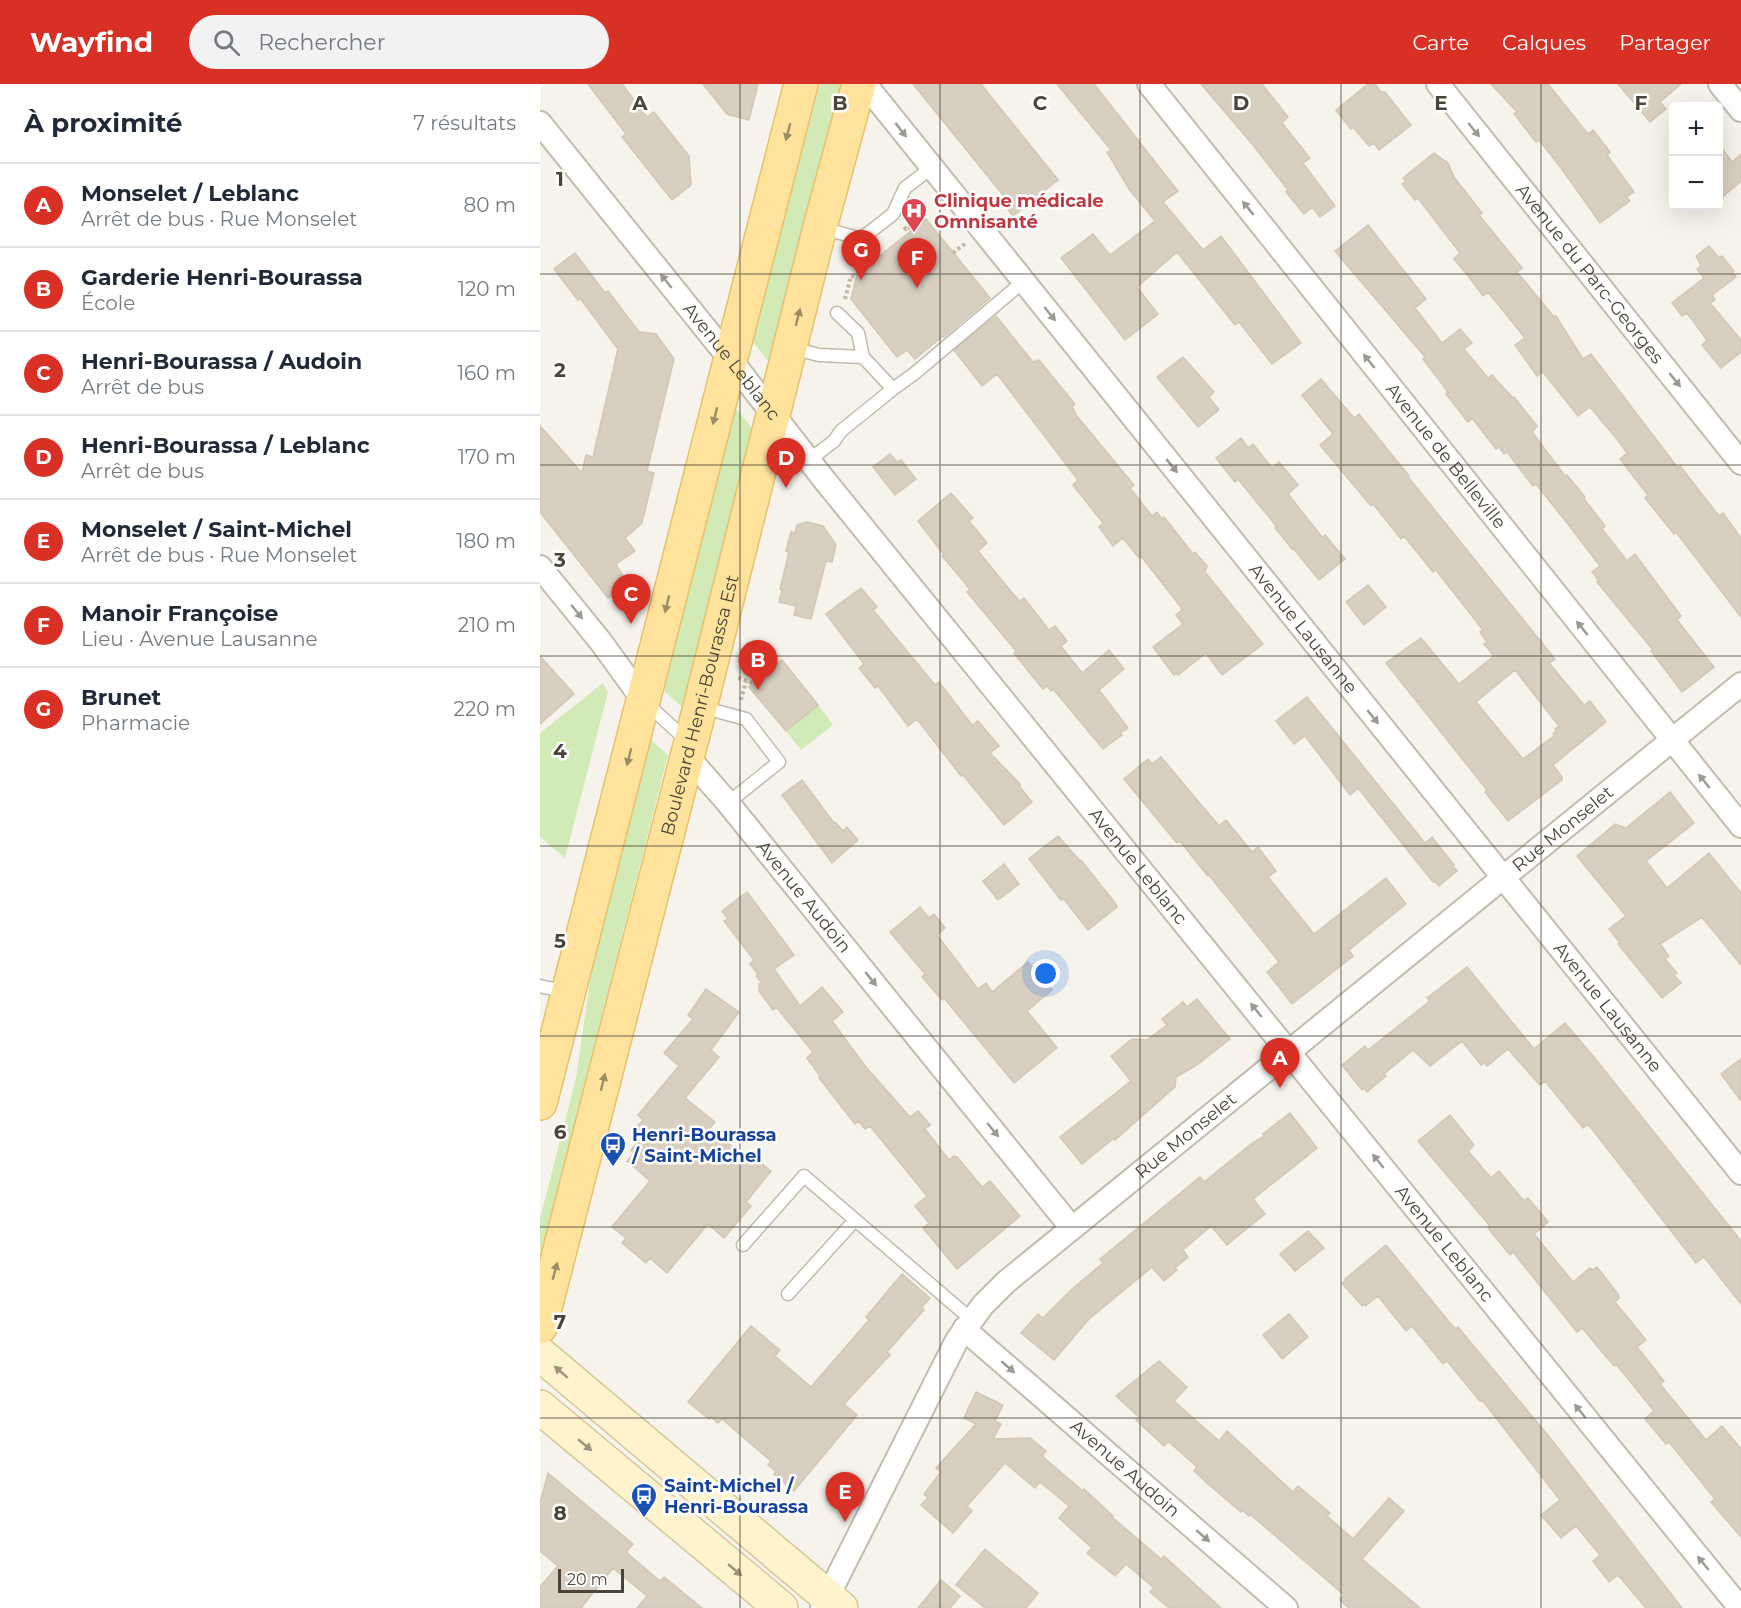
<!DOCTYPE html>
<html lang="fr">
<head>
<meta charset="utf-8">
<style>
  body { margin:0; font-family:Montserrat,sans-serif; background:#f2f2f3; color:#1f2937 }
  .controls { position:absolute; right:18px; top:18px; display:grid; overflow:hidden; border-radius:6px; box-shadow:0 6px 24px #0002 }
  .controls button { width:54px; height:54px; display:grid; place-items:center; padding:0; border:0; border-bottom:2px solid #e0e1e3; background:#fff; color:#1f2937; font:30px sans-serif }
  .scale { position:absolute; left:18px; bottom:15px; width:66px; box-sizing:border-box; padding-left:6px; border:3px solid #4b4439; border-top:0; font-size:16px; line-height:21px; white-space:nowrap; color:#4b4439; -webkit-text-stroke:4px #fff; paint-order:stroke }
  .you { position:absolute; left:506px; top:890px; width:21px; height:21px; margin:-15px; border:4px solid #fff; border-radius:50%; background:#1a73e8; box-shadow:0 0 0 9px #1a73e833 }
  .badge { display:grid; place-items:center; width:39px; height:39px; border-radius:50%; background:#d93025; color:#fff; font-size:20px; font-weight:700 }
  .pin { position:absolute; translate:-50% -50px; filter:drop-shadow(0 2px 3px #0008) }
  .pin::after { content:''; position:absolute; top:32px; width:21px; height:18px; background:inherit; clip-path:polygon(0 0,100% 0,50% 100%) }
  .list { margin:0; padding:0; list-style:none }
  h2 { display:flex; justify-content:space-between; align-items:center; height:78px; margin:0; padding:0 24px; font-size:26px }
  h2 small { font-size:20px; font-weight:400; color:#747a83 }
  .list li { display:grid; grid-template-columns:39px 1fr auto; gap:18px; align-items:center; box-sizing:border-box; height:84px; padding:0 24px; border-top:2px solid #e0e1e3 }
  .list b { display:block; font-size:22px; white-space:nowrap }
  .list p { margin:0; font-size:20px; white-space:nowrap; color:#747a83 }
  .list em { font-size:20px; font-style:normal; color:#747a83 }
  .icon { flex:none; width:33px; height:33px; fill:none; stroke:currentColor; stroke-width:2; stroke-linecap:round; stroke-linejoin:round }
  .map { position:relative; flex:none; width:1201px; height:1524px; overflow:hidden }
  header { display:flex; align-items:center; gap:36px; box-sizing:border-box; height:84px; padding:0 30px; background:#d93025; color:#fff }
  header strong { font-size:28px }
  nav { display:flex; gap:33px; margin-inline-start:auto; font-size:21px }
  .search { width:420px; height:54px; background:#f2f2f3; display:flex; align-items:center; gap:15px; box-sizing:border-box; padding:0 21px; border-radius:33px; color:#747a83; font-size:22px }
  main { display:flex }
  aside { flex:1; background:#fff }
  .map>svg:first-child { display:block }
  .green { fill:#d2eab5 }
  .building { fill:#d8cfc1; stroke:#d3c7b4; stroke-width:1.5; fill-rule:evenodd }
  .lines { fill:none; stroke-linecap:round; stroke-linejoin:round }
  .service-casing { stroke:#c2bbae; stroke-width:15 }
  .minor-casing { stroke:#c2bbae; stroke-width:26 }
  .secondary-casing { stroke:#d6c79b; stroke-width:36 }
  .primary-casing { stroke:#e6c16a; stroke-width:36 }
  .path { stroke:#c4b79f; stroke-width:4; stroke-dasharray:3 3; stroke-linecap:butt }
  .service { stroke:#fff; stroke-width:12 }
  .minor { stroke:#fff; stroke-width:22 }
  .secondary { stroke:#fff3cd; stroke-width:33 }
  .primary { stroke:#ffe39c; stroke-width:33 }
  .oneway { fill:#9c9892 }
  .oneway2 { fill:#9c8c66 }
  .oneway3 { fill:#9c937c }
  .grid { fill:none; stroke:#4b4439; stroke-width:1.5; stroke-opacity:0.55 }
  .labels { text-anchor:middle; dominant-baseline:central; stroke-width:5; stroke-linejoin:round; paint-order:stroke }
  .health-label { font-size:18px; font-weight:bold; fill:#be3a42; stroke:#fff; text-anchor:start }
  .street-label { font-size:18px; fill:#4b4439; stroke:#fff }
  .transit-label { font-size:18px; font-weight:bold; fill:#164399; stroke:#fff; text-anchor:start }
  .grid-label { font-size:20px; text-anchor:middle; font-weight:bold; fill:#4b4439; stroke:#fff; stroke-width:5; stroke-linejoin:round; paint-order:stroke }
</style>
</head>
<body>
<header>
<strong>Wayfind</strong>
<div class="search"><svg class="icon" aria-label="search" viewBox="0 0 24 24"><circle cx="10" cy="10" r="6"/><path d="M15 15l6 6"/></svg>Rechercher</div>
<nav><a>Carte</a><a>Calques</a><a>Partager</a></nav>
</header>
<main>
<aside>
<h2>À proximité<small>7 résultats</small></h2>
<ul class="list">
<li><span class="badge">A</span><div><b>Monselet / Leblanc</b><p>Arrêt de bus · Rue Monselet</p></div><em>80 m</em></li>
<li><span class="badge">B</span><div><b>Garderie Henri-Bourassa</b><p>École</p></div><em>120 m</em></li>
<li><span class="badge">C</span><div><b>Henri-Bourassa / Audoin</b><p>Arrêt de bus</p></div><em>160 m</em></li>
<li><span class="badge">D</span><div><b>Henri-Bourassa / Leblanc</b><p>Arrêt de bus</p></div><em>170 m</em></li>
<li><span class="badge">E</span><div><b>Monselet / Saint-Michel</b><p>Arrêt de bus · Rue Monselet</p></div><em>180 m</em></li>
<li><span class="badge">F</span><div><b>Manoir Françoise</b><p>Lieu · Avenue Lausanne</p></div><em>210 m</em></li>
<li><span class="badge">G</span><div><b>Brunet</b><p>Pharmacie</p></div><em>220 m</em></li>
</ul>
</aside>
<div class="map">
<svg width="1201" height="1524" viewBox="0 0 1201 1524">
  <rect width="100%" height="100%" fill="#f6f3ec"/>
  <path class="green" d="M280,0H301L229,278L212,257Z
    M195,323L212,344L142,623L123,606Z
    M63,599L68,608L25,774L0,753V649Z
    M278,621L293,641L261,666L246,647Z
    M110,655L128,671L0,1174V1135L36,994L51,890Z"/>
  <path class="building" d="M48,0H82L107,33L114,28L149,72L151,101L132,116L82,53L86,50Z
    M163,0H218L209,36L187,30Z
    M373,0H441L518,96L473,132L459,115L463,111Z
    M517,0H554L638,107L623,118L663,166L681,152L761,259L732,280L699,238L695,241L637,168L597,203L618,230L585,256L521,174L553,150L570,171L615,137L589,105L567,68L571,66Z
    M661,0H722L748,33L742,39L770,74L763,79L795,122L780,133L772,123L764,130L746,108L748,106L713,61Z
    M828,0H835L841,8H845L871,41L839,66L834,59L829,62L813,43L811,45L796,26Z
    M951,0H1008L1048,50L1053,46L1070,68L1067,71L1094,108L1086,113L1090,117L1060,139L1021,84L999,56L996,58L974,30L977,28Z
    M1078,0H1141L1120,18L1126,25L1110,38Z
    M1179,60L1192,78L1201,70V97L1179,116Z
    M894,69L908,79L914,93L942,129L939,131L982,184L977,188L1014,233L1016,232L1043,275L1051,270L1138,384L1140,382L1179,432L1183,429L1201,454V533L1136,448L1134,450L1105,414L1108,411L1080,375L1087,369L1076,354L1050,323L1038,332L1003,288L997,292L975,261L985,254L948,208L943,212L929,193L914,175L920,169L878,114L875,116L862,100L866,97L863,94Z
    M386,135L450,214L404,253L403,252L375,275L367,266L357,273L311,215L317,190Z
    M828,141L886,215L875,224L902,259L920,245L932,259L924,265L948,294L952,291L973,314L974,313L997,342L992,348L1025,392L1027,391L1045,413L1044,415L1065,442L1062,445L1087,477L1095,470L1141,532L1137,536L1174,583L1142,608L1111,567L1113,566L1057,498L1059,497L1052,488L1060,482L1027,439L996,400L993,402L967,368L964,370L959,363L956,365L932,334L928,338L906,310L908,309L903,301L883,275L885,273L795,167Z
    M1169,162L1179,174L1182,172L1194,187L1193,189L1196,193L1172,211L1175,216L1170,219L1201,256V268L1181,284L1162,261L1167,256L1147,229L1142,232L1132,219L1164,194L1157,185L1161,182L1156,172Z
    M35,169L65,209L68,207L99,248L116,250L134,275L107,387L114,389L102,439L85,454L95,467L76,480L87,499L68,514L0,428V342L42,389L46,371L53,373L78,265L40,214L38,216L14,185Z
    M456,232L493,278L499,276L535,320L532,322L536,331L594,401L590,404L612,432L617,428L622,435L624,433L653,470L655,468L667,482L665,488L723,560L682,591L666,569L638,591L636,589L634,591L613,563L643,540L636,531L642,526L640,522L601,472L599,474L583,454L573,462L559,443L563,439L533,401L538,396L457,290L442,302L414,266Z
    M643,273L674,308L669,313L679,326L658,343L617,293Z
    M781,295L814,334L819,330L869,392L868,393L1015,575L1009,579L1044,621L1050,617L1066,638L1013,681L1022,693V696L968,737L945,708L947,706L846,579L881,554L919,600L954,572L944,560L947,558L940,548L943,546L896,486L893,488L864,452L861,455L833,420L831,422L780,361L793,350L762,311ZM975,586L1019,642L1015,645L1016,647L1013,650L1014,652L983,675L936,618Z
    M701,354L708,364L713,360L732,384L739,378L758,401L748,410L782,453L785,451L805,475L779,496L753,464L752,465L735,444L737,443L698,395L695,398L676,374Z
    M350,370L357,378L361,376L376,395L355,411L333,383Z
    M411,409L433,434L429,437L447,459L438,467L474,511L480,517L484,514L509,546L515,542L527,557L521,562L542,589L569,566L584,585L559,606L588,644L580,649L582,651L563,665L513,605L511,607L507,602L503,605L489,588L474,569L476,567L427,508L430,506L425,499L402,472L404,471L378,437Z
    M267,438L283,442L296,461L292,478L286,477L271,535L254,531L256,522L239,518L242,506L240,505L249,468L246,467L251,448L255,449L257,441Z
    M828,501L846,523L824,541L806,518Z
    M321,504L337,523L333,526L395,601L399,598L432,641L438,637L459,662L450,669L480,700V703L492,718L464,741L423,691L421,692L377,635L368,642L338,602L335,604L319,584L324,580L286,530Z
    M0,572L34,610L0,640Z
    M242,576L278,621L246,647L209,603Z
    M767,613L885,759L892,753L914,781L913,782L917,787L899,802L895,797L893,798L818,704L810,711L765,652L754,660L736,637Z
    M621,673L679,742L686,736L712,768L718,763L736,787L728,793L774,850L846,794L866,820L809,866L813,872L752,920L727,888L739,878L668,790L667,791L640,757L637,759L584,695L608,675L612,680Z
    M262,696L294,739L295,738L303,747L307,743L318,756L292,779L242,711Z
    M1130,708L1154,739L1106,777L1127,804L1169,769L1201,809V881L1162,833L1120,860L1129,872L1125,875L1137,889L1134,891L1141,899L1122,914L1078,860L1080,859L1069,845L1086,832L1037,772L1075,740L1086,744Z
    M518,752L540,777L541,776L576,820L577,823L548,846L523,814L521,816L489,775Z
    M464,780L479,800L458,816L443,797Z
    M207,808L254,871L234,885L260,922L282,903L303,928L292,937L325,982L370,1033L378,1027L390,1041L385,1045L409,1076L414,1072L417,1073L442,1103L450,1097L480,1132L417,1185L383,1144L389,1139L375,1122L387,1112L330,1042L325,1045L318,1037L315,1040L279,994L280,992L267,974L273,968L236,923L233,926L219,907V900L222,899L216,892L218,890L210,880L214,876L184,837L188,835L182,827Z
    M380,823L389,834L394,830L405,844L397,851L438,905L446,899L452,908L488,878L512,906L487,927L517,964L474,999L404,914L402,916L382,893L385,890L350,848Z
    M927,883L994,965L1025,939L1053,972L1201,1157V1220L1164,1173L1156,1179L1048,1040L1043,1044L1005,997L1000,1001L968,965L947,982L944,979L941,981L922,957L890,982L873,966L844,990L846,992L827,1008L824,1004L822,1006L802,981L825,962L828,966L890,917L887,914Z
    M166,905L199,928L171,966L179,973L145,1014L175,1038L170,1044L212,1079L216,1075L231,1087L206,1118L211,1122L184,1154L168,1140L127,1189L110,1174L106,1179L82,1159L86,1154L72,1143L110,1097L87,1077L94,1069L91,1066L103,1052L95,1045L103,1036L98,1031L139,982L124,969L153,935L148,931Z
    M657,915L690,955L657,981L636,993L635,1003L575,1056L574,1054L542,1080L520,1053L591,997L571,972L592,955L607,956L627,941L622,935L643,918L647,923Z
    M1201,975V1017L1181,990Z
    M750,1029L777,1064L713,1115L725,1130L694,1155L687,1161L671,1142L643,1166L648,1173L635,1184L637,1186L624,1197L612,1183L549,1235L514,1276L481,1249L498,1230L503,1234L531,1206L563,1179L560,1175L660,1093L664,1098L711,1060L724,1052L723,1050Z
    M910,1031L934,1061L928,1067L951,1094L959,1087L984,1117L988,1114L1008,1138L994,1150L1033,1198L1050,1184L1053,1186L1057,1183L1078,1210L1079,1214L1075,1218L1106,1256L1097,1263L1124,1297L1120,1300L1166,1356L1182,1342L1201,1365V1453L1171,1418L1175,1415L1129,1358L1126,1360L1105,1335L1114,1327L1076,1280L1074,1282L1042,1244L1037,1248L973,1168L970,1171L948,1144L950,1142L878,1057Z
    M768,1147L784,1164L755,1187L740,1170Z
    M846,1161L910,1239L916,1245L918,1243L1011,1355L1142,1524H1106L1078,1491L1069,1498L1053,1477L1060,1471L1036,1442L1021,1454L1001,1431L1020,1416L942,1316L940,1317L907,1277L903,1280L872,1242L866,1247L838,1212L825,1222L824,1220L822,1222L802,1199L806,1196L805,1195Z
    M362,1190L390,1214L382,1223L384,1226L347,1268L350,1271L304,1320L317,1331L254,1407L234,1390L236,1387L228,1381L231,1377L182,1335L178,1339L171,1333L169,1335L148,1318L211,1242L240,1266L235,1272L271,1303L329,1236L326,1233Z
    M749,1230L768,1253L742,1275L723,1251Z
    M619,1277L647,1303L634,1317L679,1357L687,1347L753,1408L758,1402L790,1429L787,1432L813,1455L849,1414L864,1427L822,1475L880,1524H809L800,1516L804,1511L710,1430L709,1432L702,1426L701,1428L667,1399L654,1387L657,1383L628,1357L624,1362L596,1336L599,1333L576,1312Z
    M436,1308L463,1321L455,1337L461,1340L453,1355L490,1354L506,1367L502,1372L543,1407L544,1405L573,1432L572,1433L621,1475L624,1472L681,1524H629L610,1508L614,1504L586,1480L575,1492L547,1469L552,1464L519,1434L529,1422L500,1398L495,1404L465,1379L427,1422L432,1427L413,1449L381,1421L388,1414L384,1410L401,1388L396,1384L436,1340L424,1334Z
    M8,1389L93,1460L86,1468L120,1497L124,1493L162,1524H97L107,1512L73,1484L41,1524H0V1503L18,1482L0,1467V1419Z
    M445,1465L498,1509L486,1524H445L416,1501Z
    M401,1496L420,1512L410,1524H378Z"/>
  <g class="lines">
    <defs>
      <path id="service" d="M282,144L318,154L326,151L353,130L365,104L391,84
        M297,229L318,249L323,273
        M252,264L279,271L323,273L353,305L301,347L294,357L269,376
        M353,305L375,289L484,197
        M106,619L140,650L143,661
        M161,623L206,635L239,678L188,719
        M0,902L27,908
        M203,1161L264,1092L432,1236
        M248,1210L315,1136"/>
      <g id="minor">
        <path id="s1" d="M325,0L1201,1089"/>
        <path id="s2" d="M609,0L1201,742"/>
        <path id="s3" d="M898,0L1201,379"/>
        <path d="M1180,0L1201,26"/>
        <path id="s4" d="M0,39L190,275L282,393L1200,1524"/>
        <path d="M0,483L61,558L103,616"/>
        <path id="s5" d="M147,672L188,719L531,1143"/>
        <path id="s6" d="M424,1245L746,1524"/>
        <path id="s7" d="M282,1524L417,1256L443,1221L466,1198L1201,600"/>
      </g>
      <path id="secondary" d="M0,1270L301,1524
        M0,1323L241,1524"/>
      <g id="primary">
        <path d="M0,1019L261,0"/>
        <path id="s8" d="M0,1243L160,623L280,143L319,0"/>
      </g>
    </defs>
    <use href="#service" class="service-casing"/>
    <use href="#minor" class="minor-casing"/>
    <use href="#secondary" class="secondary-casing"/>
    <use href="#primary" class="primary-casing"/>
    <path class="path" d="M364,143L366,145L369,143L371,146
      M413,169L427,158
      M305,215L311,192L316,193
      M206,560L237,580
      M198,594L213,599
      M201,616L206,597"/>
    <use href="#service" class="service"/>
    <use href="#minor" class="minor"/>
    <use href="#secondary" class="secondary"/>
    <use href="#primary" class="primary"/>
  </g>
  <defs><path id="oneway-solid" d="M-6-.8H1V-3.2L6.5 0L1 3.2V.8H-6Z" transform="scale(1.5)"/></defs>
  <g class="oneway">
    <use href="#oneway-solid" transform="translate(361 46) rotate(52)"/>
    <use href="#oneway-solid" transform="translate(934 46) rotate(51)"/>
    <use href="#oneway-solid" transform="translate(708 124) rotate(-129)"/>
    <use href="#oneway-solid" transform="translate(126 197) rotate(-129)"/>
    <use href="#oneway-solid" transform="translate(510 230) rotate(51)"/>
    <use href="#oneway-solid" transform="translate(829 277) rotate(-129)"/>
    <use href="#oneway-solid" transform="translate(1135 296) rotate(51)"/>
    <use href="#oneway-solid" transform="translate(632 382) rotate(51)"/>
    <use href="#oneway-solid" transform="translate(37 528) rotate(51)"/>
    <use href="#oneway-solid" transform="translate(1042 544) rotate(-129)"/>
    <use href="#oneway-solid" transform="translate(833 633) rotate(51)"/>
    <use href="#oneway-solid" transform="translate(1164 697) rotate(-129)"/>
    <use href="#oneway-solid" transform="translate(331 895) rotate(51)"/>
    <use href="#oneway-solid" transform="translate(716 926) rotate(-129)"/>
    <use href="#oneway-solid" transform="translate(453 1046) rotate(51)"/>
    <use href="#oneway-solid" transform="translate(838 1077) rotate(-129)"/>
    <use href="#oneway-solid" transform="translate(468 1283) rotate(41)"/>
    <use href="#oneway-solid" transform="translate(1040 1327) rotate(-129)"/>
    <use href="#oneway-solid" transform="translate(663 1452) rotate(41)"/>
    <use href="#oneway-solid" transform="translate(1163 1479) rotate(-129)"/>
  </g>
  <g class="oneway2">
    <use href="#oneway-solid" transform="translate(248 48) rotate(105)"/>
    <use href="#oneway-solid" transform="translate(258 233) rotate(-76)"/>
    <use href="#oneway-solid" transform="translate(175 332) rotate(104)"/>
    <use href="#oneway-solid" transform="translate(127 520) rotate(104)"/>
    <use href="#oneway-solid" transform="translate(89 673) rotate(104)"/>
    <use href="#oneway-solid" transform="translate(63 998) rotate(-76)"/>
    <use href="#oneway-solid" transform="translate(15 1187) rotate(-75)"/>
  </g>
  <g class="oneway3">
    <use href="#oneway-solid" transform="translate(21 1288) rotate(-139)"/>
    <use href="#oneway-solid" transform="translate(45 1361) rotate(40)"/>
    <use href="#oneway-solid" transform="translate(195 1486) rotate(40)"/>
  </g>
  <path class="grid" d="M200,0V1524M400,0V1524M600,0V1524M801,0V1524M1001,0V1524M0,190H1201M0,381H1201M0,572H1201M0,762H1201M0,952H1201M0,1143H1201M0,1334H1201"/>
  <defs>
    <symbol id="hospital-pin" viewBox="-11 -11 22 30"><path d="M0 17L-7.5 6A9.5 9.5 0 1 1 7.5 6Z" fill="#e0444e" stroke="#fff"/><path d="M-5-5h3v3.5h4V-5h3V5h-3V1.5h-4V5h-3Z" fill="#fff"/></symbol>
    <symbol id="bus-pin" viewBox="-11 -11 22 30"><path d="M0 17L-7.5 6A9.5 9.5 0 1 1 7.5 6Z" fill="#1a4fb4" stroke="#fff"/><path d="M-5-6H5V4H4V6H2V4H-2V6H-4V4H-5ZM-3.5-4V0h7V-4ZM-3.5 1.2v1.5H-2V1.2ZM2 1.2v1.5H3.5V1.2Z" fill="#fff"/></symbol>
  </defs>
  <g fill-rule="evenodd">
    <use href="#hospital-pin" x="359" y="112" width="30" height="40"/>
    <use href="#bus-pin" x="58" y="1046" width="30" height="40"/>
    <use href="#bus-pin" x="89" y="1397" width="30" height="40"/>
  </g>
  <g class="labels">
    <g class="health-label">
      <text x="394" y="117">Clinique médicale<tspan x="394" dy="21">Omnisanté</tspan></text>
    </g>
    <g class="street-label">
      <text stroke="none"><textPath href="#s3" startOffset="243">Avenue du Parc-Georges</textPath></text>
      <text stroke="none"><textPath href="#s4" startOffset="306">Avenue Leblanc</textPath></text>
      <text stroke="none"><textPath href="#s2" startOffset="476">Avenue de Belleville</textPath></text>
      <text stroke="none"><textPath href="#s1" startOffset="699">Avenue Lausanne</textPath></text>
      <text stroke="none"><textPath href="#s8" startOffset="642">Boulevard Henri-Bourassa Est</textPath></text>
      <text stroke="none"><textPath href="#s7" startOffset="1094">Rue Monselet</textPath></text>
      <text stroke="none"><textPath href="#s4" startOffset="954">Avenue Leblanc</textPath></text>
      <text stroke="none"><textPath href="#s5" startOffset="183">Avenue Audoin</textPath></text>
      <text stroke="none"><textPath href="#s1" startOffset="1185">Avenue Lausanne</textPath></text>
      <text stroke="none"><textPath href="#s7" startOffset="608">Rue Monselet</textPath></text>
      <text stroke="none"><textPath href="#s4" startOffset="1440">Avenue Leblanc</textPath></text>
      <text stroke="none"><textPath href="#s6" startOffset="213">Avenue Audoin</textPath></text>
    </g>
    <g class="transit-label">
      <text x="92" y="1051">Henri-Bourassa<tspan x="92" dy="21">/ Saint-Michel</tspan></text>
      <text x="124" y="1402">Saint-Michel /<tspan x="124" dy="21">Henri-Bourassa</tspan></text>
    </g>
  </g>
  <g class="grid-label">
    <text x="100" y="26">A</text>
    <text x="300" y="26">B</text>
    <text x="500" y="26">C</text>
    <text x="701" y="26">D</text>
    <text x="901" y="26">E</text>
    <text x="1101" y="26">F</text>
    <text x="20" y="102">1</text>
    <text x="20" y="293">2</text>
    <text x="20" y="483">3</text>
    <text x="20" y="674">4</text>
    <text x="20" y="864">5</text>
    <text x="20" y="1055">6</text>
    <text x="20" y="1245">7</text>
    <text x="20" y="1436">8</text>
  </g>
</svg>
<div class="controls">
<button>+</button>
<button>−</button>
</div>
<div class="scale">20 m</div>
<div class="you"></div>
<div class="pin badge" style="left:740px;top:1004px">A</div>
<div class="pin badge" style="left:218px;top:606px">B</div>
<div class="pin badge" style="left:91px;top:540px">C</div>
<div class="pin badge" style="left:246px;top:404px">D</div>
<div class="pin badge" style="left:305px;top:1438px">E</div>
<div class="pin badge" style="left:377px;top:204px">F</div>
<div class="pin badge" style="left:321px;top:196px">G</div>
</div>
</main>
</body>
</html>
